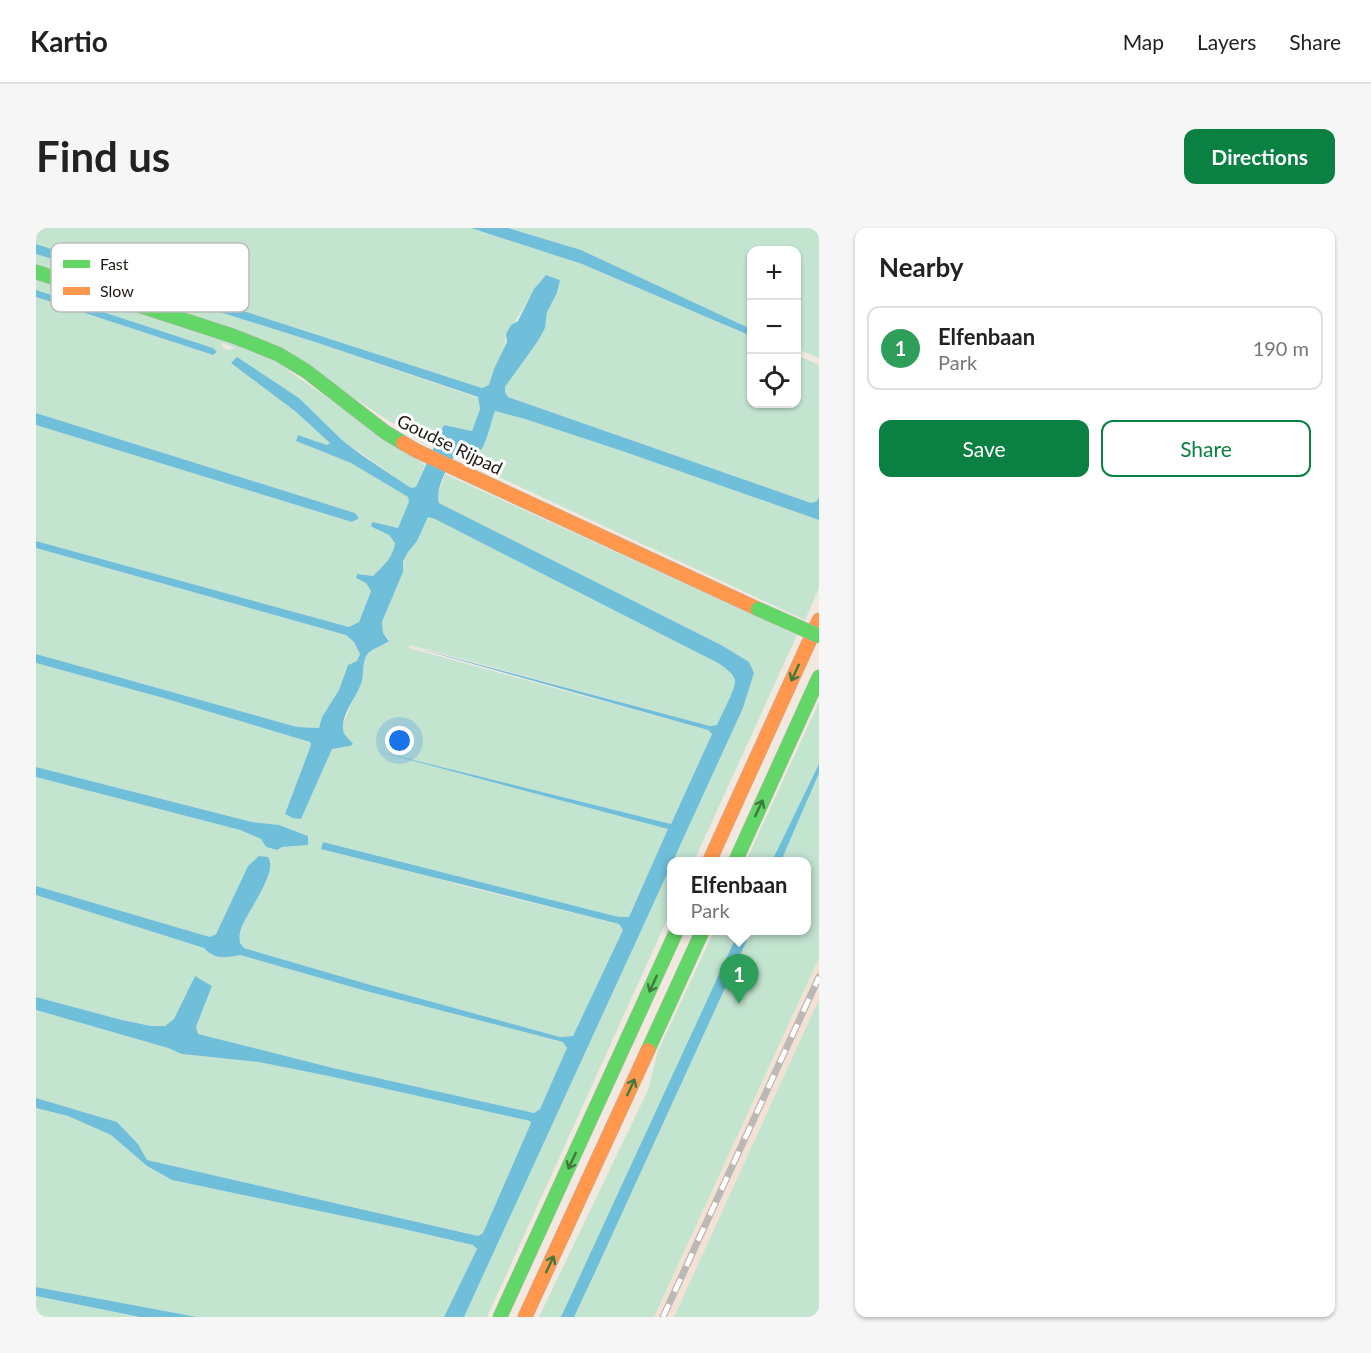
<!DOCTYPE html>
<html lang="en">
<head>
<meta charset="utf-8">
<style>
  body { margin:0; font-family:Lato,sans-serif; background:#f6f6f6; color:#222 }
  .controls { position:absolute; right:18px; top:18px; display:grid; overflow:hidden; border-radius:12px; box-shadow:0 2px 4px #0004 }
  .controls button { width:54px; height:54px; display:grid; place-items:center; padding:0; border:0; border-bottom:2px solid #e0e0e0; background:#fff; color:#222; font:30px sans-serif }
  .you { position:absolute; left:364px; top:513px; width:21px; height:21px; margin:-15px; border:4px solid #fff; border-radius:50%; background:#1a73e8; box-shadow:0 0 0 9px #1a73e833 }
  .badge { display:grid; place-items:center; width:39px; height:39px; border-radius:50%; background:#0b8043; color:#fff; font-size:20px; font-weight:700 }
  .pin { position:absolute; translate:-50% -50px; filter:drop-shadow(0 2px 3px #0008) }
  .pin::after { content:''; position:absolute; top:32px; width:21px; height:18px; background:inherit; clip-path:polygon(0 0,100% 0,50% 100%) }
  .popup { position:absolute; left:631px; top:629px; width:144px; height:78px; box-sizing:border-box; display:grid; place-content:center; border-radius:12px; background:#fff; filter:drop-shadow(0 2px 4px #0005); font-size:20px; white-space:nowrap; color:#767676 }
  .popup b { font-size:22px; color:#222 }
  .popup::after { content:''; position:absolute; left:50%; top:100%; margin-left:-12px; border:12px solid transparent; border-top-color:#fff }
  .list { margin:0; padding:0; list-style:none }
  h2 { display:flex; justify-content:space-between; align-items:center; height:78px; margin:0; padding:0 24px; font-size:26px }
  h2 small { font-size:20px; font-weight:400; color:#767676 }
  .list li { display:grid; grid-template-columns:39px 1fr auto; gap:18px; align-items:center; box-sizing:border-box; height:84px; margin:0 12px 12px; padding:0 12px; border:2px solid #e0e0e0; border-radius:12px }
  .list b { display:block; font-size:22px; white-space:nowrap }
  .list p { margin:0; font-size:20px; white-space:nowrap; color:#767676 }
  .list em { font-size:20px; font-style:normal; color:#767676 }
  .actions { display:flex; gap:12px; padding:18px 24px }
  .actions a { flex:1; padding:14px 0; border:2px solid #0b8043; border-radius:12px; text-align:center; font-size:21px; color:#0b8043 }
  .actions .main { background:#0b8043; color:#fff }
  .icon { flex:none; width:33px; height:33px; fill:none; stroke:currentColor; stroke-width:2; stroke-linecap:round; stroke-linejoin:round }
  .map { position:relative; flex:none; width:783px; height:1089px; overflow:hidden; border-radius:12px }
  header { display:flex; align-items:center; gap:36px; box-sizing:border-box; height:84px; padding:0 30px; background:#fff; border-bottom:2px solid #e0e0e0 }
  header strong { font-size:28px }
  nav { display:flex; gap:33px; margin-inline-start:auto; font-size:21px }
  .intro { display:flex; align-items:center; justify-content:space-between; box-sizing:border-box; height:144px; padding:0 36px }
  h1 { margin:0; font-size:42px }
  .button { padding:15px 27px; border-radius:12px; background:#0b8043; color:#fff; font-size:21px; font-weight:700 }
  main { display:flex; gap:36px; padding:0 36px }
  aside { flex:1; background:#fff; border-radius:12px; box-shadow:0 2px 4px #0004 }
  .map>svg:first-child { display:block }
  .built { fill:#f3e2d3 }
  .green { fill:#c3e5d0 }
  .water { fill:#6fbfda }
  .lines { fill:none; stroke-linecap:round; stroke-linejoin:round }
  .fast-casing { stroke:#b8b1ab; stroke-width:15 }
  .slow-casing { stroke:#b8b1ab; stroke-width:15 }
  .fast { stroke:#63d668; stroke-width:14 }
  .slow { stroke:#ff974d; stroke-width:14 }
  .rail-casing { stroke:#bbb8b6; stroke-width:7 }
  .rail { stroke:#fff; stroke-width:4.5; stroke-dasharray:14; stroke-linecap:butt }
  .fast-bridge-casing { stroke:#b8b1ab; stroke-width:15; stroke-linecap:butt }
  .fast-bridge { stroke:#63d668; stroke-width:14 }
  .oneway { stroke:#41783e }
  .labels { text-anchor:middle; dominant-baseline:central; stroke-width:6; stroke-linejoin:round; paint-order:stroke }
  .street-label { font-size:18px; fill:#1f1914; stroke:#fff }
  .key { fill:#fff; stroke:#bcbab8; stroke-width:1.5 }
  .key-label { font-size:16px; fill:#1f1914 }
</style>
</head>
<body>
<header>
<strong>Kartio</strong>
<nav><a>Map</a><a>Layers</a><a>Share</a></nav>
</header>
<div class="intro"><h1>Find us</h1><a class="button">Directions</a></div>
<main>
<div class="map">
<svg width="783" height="1089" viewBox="0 0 783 1089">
  <rect width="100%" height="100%" fill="#f1e8e0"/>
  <path class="built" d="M783,730V771L638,1089H618Z"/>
  <path class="green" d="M0,0H435L546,36L715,108L716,176H760L761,127L783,137V269L781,273L775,275L472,169L469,164V159L502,113L509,100L511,84L521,65L524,52L511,47C493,63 486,88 470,106C471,121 458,142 453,158L446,160L0,16Z
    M472,0H783V130L761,121L760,22H716L715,101L545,22Z
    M0,26L279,114L442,170L444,181L436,203L409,197L399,219L386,214L313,167L0,38Z
    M0,50L184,111L187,120L193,122L204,118L237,132L389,237L380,259L375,260L306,212L263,170L201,129L294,215L291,217L263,207L260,213L315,235L372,269L374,274L362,300L337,294L336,299L353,307L359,315C357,330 347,338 337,348L321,346L320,350L330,355L335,363L323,394L313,399L0,313V197L316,294L322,290L319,285L0,185V69L177,127V120L0,62Z
    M459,183L489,191L589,224L783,292V360L769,392L418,228L424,220L449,215L453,198Z
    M409,246L761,407L658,633H636L707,480L718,445L713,435L687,418L403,275L401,268Z
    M392,289L399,290L682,435C688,439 697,445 699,452C700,461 685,488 681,497L674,498L374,417L373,420L672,502L676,506L635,596L333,521L633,601L593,689H583L287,614L285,616L431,659L583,696L587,702L537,808L524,809L331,756L208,720L203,715C203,686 235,663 235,633L212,638L180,706L174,709L0,658V549L204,602L225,611L230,619L240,622L246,619L272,617V608L243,597L216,594L0,539V435L131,471L274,514L275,517L249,586L265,590L296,521L314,518L315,512L309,509L306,499L316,474L325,457L327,435L330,427L338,421L352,415L353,411L347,405L346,394L367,344V333L372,324L381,313Z
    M0,320L310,407L318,414L324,426L321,433L312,437L303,462L286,489L283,500L261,499L0,426Z
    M783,474V730L618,1089H503L612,862L622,823L678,703L771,702V634L710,633Z
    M635,635V683L451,1089H428Z
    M0,667L168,720C179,732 189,730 204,727L330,763L527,814L532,820L504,881L497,885L297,840L162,806L160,800L176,758L159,748L138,791L129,798H115L86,792L0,769Z
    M783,771V1089H638Z
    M0,782L132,820C162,832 195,829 227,834C316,851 405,873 494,893L496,895L447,1005L442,1008L111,932L102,916L81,894L0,870Z
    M0,880L32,888L75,907L111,938L136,952L360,999L437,1017L441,1021L408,1089H161L0,1059Z
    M0,1068L104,1089H0Z"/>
  <path class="water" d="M435,0H472L545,22L715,101V108L546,36Z
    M0,16L446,160L453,157L458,141L471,114L470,106L475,97L482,93L498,61L510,47L524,52L521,65L511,84L509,100L502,113L469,159V164L472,169L775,275L781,273L783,269V292L589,224L489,191L459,183C454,196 452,211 445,222L430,219L424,221C415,231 398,261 403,275L687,418L713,434L718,445L707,480L428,1089H408L441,1021L437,1017L359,999L136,952L111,938L75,907L32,888L0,880V870L81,894L102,916L111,932L442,1008L447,1005L495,895L494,893L293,848L223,834L146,826L132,820L0,782V769L86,792L115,798H129L138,791L159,748L176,758L160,799L162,806L297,840L498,885L504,881L531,820L527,814L330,763L204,727C189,730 179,732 168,720L0,667V658L174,709L180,706L212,638L223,628L232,629C244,645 207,687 204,705C203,709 204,712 204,715L208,720L331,756L524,809L537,808L587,702L583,696L285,621L287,614L583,689H593L632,601L333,521L635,596L676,506L672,502L373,418L674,498L681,497C685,487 700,461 699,452C697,445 688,439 682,435L399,291L392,289L381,313L372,324L367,333V344L346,394L347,405L353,413C346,419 335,420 330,428C326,436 328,448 325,456C320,470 306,485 307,500C307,508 313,510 317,516L314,518L296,521L265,591L257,590L249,586L275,517L274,514L131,471L0,435V426L261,499L283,500L286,489L303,462L312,437L321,433L324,426L318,414L310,407L0,320V313L313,399L323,394L335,363L330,355L320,350L321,346L337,348C347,338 357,330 359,315L353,307L336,299L335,296L337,294L362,300L373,274L372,269L315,235L260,213L262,207L291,217L294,215L259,183L195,135L201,129L263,170L306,212L327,228L375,260L380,259L408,197L436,203L444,181L442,169L279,114L0,26Z
    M0,62L177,120L181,124L177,127L0,69Z
    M0,185L319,285L323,290L316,294L0,197Z
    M783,536V545L745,633H736Z
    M0,539L216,594L243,597L272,608V617L246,619L241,622L230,619L225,611L204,602L0,549Z
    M703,703H715L560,1042L538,1089H525Z
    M0,1059L161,1089H104L0,1068Z"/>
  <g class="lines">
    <defs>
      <path id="fast" d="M0,44L197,108L242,126L270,143L349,204L367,215
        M699,634L783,449
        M612,822L667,702
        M464,1089L641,702"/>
      <path id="slow" d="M367,215L381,223L722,381
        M673,634L783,392
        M489,1089L612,822"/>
    </defs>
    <use href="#fast" class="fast-casing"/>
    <use href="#slow" class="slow-casing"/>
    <use href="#fast" class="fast"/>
    <use href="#slow" class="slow"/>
    <defs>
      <path id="rail" d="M627,1089L783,749"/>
    </defs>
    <use href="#rail" class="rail-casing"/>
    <use href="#rail" class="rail"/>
    <defs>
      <path id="fast-bridge" d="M722,381L783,408"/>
    </defs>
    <use href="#fast-bridge" class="fast-bridge-casing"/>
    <use href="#fast-bridge" class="fast-bridge"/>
  </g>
  <defs><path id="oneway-shaft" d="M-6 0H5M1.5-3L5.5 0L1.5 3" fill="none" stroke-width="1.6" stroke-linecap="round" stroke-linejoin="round" transform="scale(1.5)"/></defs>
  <g class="oneway">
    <use href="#oneway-shaft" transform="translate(759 445) rotate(115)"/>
    <use href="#oneway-shaft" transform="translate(723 580) rotate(-65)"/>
    <use href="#oneway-shaft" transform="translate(617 756) rotate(115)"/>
    <use href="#oneway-shaft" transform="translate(595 859) rotate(-65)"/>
    <use href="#oneway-shaft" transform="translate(536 933) rotate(115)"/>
    <use href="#oneway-shaft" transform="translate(514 1036) rotate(-65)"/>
  </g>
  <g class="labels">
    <g class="street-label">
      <text transform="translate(414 216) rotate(26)">Goudse Rijpad</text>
    </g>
  </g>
  <rect x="15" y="15" width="198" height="69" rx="9" class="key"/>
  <rect x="27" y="32" width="27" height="8" fill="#63d668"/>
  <rect x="27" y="59" width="27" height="8" fill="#ff974d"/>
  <g class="key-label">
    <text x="64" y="42">Fast</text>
    <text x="64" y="69">Slow</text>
  </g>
</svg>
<div class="controls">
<button>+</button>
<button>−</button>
<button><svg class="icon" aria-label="locate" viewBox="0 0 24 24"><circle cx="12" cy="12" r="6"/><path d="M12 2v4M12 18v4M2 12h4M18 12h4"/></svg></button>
</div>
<div class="you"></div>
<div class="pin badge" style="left:703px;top:776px;background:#2e9e5b">1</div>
<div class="popup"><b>Elfenbaan</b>Park</div>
</div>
<aside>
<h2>Nearby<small></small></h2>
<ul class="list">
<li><span class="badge" style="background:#2e9e5b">1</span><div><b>Elfenbaan</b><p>Park</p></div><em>190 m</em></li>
</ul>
<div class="actions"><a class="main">Save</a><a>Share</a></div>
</aside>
</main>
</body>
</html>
